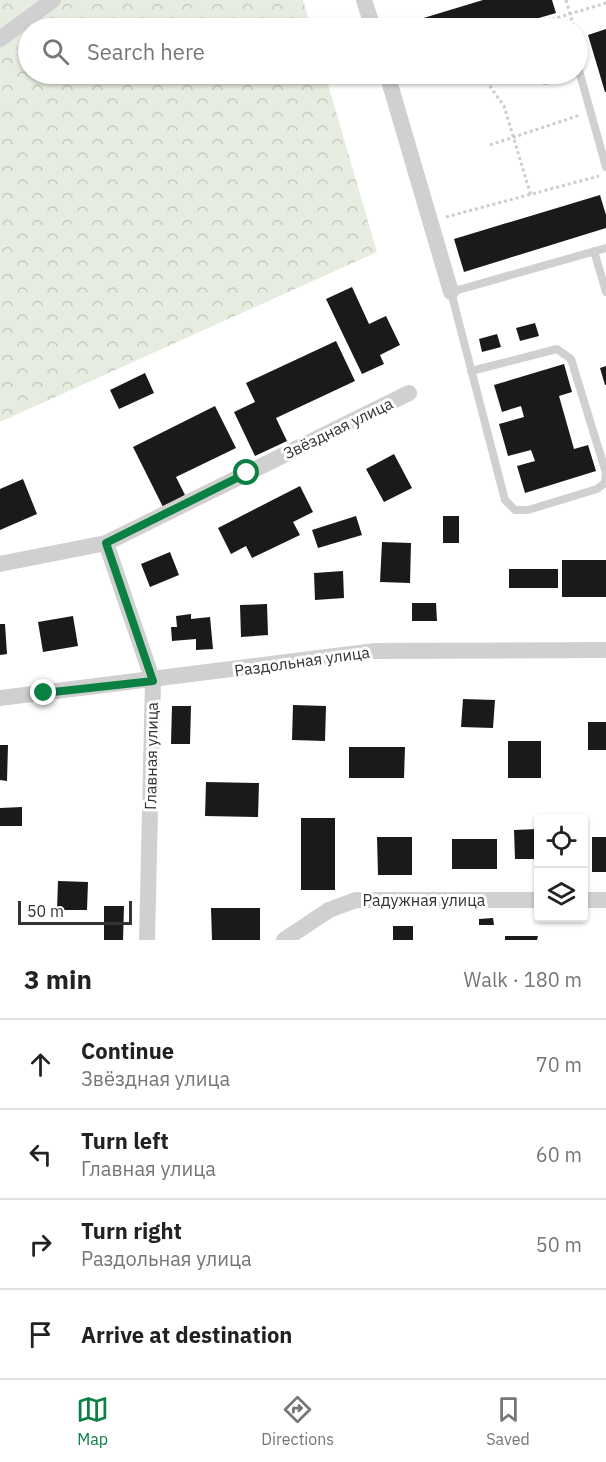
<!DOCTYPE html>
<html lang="en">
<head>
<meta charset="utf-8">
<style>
  body { margin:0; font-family:"IBM Plex Sans",sans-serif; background:#f6f6f6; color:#222 }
  .controls { position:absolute; right:18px; bottom:18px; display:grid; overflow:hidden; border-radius:6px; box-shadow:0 2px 4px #0004 }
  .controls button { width:54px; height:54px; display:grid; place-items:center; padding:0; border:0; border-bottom:2px solid #e0e0e0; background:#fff; color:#222; font:30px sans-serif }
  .scale { position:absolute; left:18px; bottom:15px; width:114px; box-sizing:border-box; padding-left:6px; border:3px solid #333; border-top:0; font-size:16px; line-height:21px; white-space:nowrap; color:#333; -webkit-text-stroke:4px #fff; paint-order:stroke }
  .stop { position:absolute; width:18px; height:18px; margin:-14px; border:4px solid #0b8043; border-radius:50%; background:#fff }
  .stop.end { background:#0b8043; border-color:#fff; box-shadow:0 2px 6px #0008 }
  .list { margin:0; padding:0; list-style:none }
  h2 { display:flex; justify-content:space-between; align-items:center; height:78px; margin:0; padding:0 24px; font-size:26px }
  h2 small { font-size:20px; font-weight:400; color:#767676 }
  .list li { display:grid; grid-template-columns:39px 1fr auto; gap:18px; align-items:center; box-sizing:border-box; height:90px; padding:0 24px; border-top:2px solid #e0e0e0 }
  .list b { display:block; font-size:22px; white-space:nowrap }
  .list p { margin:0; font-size:20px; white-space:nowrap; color:#767676 }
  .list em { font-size:20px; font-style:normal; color:#767676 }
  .icon { flex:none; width:33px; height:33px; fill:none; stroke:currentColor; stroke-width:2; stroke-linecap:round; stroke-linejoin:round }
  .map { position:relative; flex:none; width:606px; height:940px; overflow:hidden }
  .search { position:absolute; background:#fff; box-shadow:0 2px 4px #0004; left:18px; right:18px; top:18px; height:66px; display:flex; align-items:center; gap:15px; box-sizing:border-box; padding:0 21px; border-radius:33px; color:#767676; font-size:22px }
  .sheet { height:438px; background:#fff }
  nav { display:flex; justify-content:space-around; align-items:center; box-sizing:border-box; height:84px; border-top:2px solid #e0e0e0; background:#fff; font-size:16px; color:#767676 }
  nav a { display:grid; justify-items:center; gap:3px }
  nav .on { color:#0b8043 }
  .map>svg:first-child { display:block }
  .forest { fill:url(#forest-crowns) }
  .building { fill:#1a1a1a }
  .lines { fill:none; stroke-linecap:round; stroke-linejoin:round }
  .path { stroke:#cdcdcd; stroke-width:3; stroke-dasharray:3 3; stroke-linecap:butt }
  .service { stroke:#d0d0d0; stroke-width:8 }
  .minor { stroke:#d0d0d0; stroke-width:16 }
  .route { stroke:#0b8043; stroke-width:8 }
  .labels { text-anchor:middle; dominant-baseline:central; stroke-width:6; stroke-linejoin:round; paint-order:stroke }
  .street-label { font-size:16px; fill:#333; stroke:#fff }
</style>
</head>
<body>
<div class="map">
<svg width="606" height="940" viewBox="0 0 606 940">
  <defs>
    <pattern id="forest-crowns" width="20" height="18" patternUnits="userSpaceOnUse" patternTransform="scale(1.5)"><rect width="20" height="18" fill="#e6ecdf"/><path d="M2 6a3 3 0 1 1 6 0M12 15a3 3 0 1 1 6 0" fill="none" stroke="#c6cbc0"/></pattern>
  </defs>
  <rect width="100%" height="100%" fill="#fff"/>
  <path class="forest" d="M0,0H303L311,28H28V74H325L377,252L0,422Z"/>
  <path class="building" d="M483,0H552L556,13L505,28H398L397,26Z
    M606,29V92H605L588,35Z
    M600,195L606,215V228L464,272L454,239Z
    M352,287L369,324L386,316L400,345L380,355L384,364L362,374L326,299Z
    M535,323L539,336L520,341L516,328Z
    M497,334L501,347L482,352L479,339Z
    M336,341L355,381L276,418L287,441L255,456L234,412L255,402L246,383Z
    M564,364L572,392L559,396L574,449L588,445L596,471L525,493L517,466L535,461L531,450L508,456L499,424L524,417L521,406L502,412L494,385Z
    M606,366V385H605L600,368Z
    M145,373L154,393L119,409L110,390Z
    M215,406L236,448L176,477L185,495L163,507L133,447Z
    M394,454L412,488L384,502L366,469Z
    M23,479L37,514L0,530V489Z
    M300,486L313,512L293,522L300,535L252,558L246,546L231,554L218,528Z
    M356,516L362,535L318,548L312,530Z
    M443,516H459V543H443Z
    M382,542L411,543L410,583L380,582Z
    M170,552L179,575L150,587L141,564Z
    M562,560H606V597H562Z
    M509,569H558V588H509Z
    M343,571L344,598L315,600L314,573Z
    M412,603H436L437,621H412Z
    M267,604L268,635L241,637L240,605Z
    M191,614V619L210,617L213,649L196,650V639L172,641L171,627H177L176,616Z
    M73,616L78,646L43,652L38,622Z
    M0,624H5L7,654L0,655Z
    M463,699L495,700L493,728L461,727Z
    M293,705L326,706L325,741L292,740Z
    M172,706H191L190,744H171Z
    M588,722H606V750H588Z
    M508,741H541V778H508Z
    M0,745H8L7,781L0,780Z
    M349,747H405L404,778H349Z
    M206,782L259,783L258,817L205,816Z
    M22,807V826H0V808Z
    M301,818H335V890H301Z
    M538,829V859H515L514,830Z
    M377,837H412V875H378Z
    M592,837H606V872H592Z
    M452,839H497V869H452Z
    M58,881L88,882L87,910H57Z
    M104,906H124L123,940H104Z
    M211,908H260V940H212Z
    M493,918L494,925H479V919Z
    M393,926H413V940H393Z
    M505,936H538L537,940H505Z"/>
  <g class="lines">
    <path class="path" d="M566,0L574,28
      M523,28L606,3
      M578,39L583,58
      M487,74L491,88L504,106L531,196
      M490,145L580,115
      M446,217L599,176"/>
    <path class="service" d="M578,67L606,167
      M543,74L545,81L570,74
      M389,79L407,74
      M594,251L606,292
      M471,371L557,349L571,359L606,473L605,483L597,489L528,510H515L505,500L451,292L606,248"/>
    <path class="minor" d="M364,0L373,28
      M0,39L53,0
      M387,74L451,292
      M106,543L153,681L147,940
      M0,564L106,543L409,393
      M0,698L375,651L606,650
      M584,900H606
      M284,940L329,910L356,900H538"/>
  </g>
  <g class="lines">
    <path class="route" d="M44,693L153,681L106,543L247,473"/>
  </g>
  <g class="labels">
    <g class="street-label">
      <text transform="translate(338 428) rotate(-26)">Звёздная улица</text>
      <text transform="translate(302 661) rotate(-8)">Раздольная улица</text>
      <text transform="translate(151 756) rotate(-89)">Главная улица</text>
      <text x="424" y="900">Радужная улица</text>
    </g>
  </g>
</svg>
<div class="controls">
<button><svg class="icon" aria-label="locate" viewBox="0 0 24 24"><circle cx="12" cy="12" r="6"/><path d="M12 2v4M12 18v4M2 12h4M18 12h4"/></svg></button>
<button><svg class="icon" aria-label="layers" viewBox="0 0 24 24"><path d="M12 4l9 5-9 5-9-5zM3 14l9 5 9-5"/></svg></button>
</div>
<div class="scale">50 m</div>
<div class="stop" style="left:247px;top:473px"></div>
<div class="stop end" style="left:44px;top:693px"></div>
<div class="search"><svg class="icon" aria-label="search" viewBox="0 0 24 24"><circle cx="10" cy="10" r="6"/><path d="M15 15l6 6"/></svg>Search here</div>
</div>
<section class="sheet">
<h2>3 min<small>Walk · 180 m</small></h2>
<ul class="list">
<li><svg class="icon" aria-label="ahead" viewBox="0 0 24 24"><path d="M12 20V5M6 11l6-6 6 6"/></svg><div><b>Continue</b><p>Звёздная улица</p></div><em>70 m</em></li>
<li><svg class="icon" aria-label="left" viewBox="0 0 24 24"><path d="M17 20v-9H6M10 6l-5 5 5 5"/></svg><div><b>Turn left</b><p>Главная улица</p></div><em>60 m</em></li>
<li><svg class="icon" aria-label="right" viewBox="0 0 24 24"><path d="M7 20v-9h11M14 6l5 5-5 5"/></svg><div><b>Turn right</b><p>Раздольная улица</p></div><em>50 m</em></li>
<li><svg class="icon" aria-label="arrive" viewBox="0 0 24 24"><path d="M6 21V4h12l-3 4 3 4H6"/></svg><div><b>Arrive at destination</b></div></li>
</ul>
</section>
<nav>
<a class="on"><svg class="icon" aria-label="map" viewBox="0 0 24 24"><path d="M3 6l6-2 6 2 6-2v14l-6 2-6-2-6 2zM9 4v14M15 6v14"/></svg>Map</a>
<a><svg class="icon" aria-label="directions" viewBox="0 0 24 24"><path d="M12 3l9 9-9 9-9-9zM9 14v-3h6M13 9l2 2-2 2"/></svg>Directions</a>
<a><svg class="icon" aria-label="saved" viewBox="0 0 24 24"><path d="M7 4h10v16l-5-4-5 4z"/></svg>Saved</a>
</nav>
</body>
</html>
